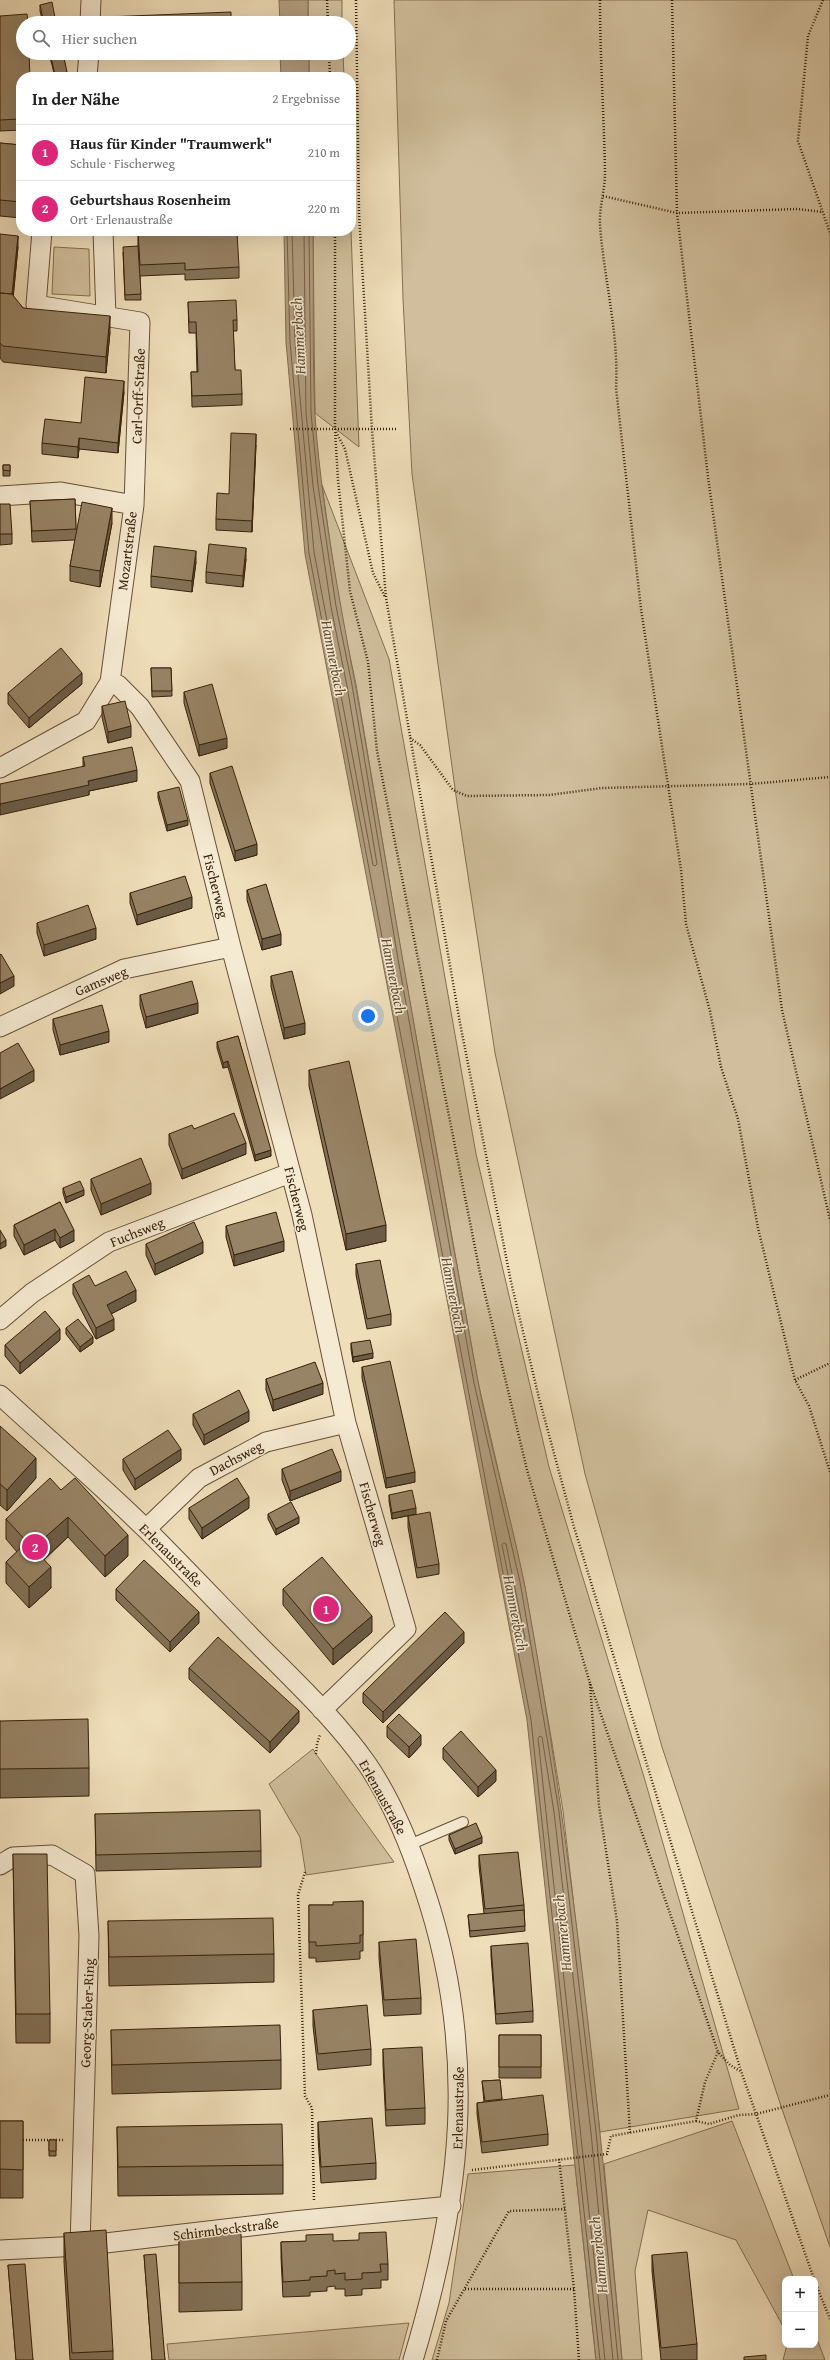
<!DOCTYPE html>
<html lang="de">
<head>
<meta charset="utf-8">
<style>
  body { margin:0; font-family:"Gentium Book Plus",serif; background:#f2f2f2; color:#222 }
  .controls { position:absolute; right:12px; bottom:12px; display:grid; overflow:hidden; border-radius:8px; box-shadow:0 4px 16px #0002 }
  .controls button { width:36px; height:36px; display:grid; place-items:center; padding:0; border:0; border-bottom:1px solid #e0e0e0; background:#fff; color:#222; font:20px sans-serif }
  .you { position:absolute; left:368px; top:1016px; width:14px; height:14px; margin:-10px; border:3px solid #fff; border-radius:50%; background:#1a73e8; box-shadow:0 0 0 6px #1a73e833 }
  .badge { display:grid; place-items:center; width:26px; height:26px; border-radius:50%; background:#db2777; color:#fff; font-size:13px; font-weight:700 }
  .pin { position:absolute; translate:-50% -50%; border:2px solid #fff; box-shadow:0 1px 4px #0006 }
  .list { margin:0; padding:0; list-style:none }
  h2 { display:flex; justify-content:space-between; align-items:center; height:52px; margin:0; padding:0 16px; font-size:17px }
  h2 small { font-size:13px; font-weight:400; color:#767676 }
  .list li { display:grid; grid-template-columns:26px 1fr auto; gap:12px; align-items:center; box-sizing:border-box; height:56px; padding:0 16px; border-top:1px solid #e0e0e0 }
  .list b { display:block; font-size:15px; white-space:nowrap }
  .list p { margin:0; font-size:13px; white-space:nowrap; color:#767676 }
  .list em { font-size:13px; font-style:normal; color:#767676 }
  .icon { flex:none; width:22px; height:22px; fill:none; stroke:currentColor; stroke-width:2; stroke-linecap:round; stroke-linejoin:round }
  .map { position:relative; flex:none; width:830px; height:2360px; overflow:hidden }
  .search { position:absolute; background:#fff; box-shadow:0 4px 16px #0002; left:16px; top:16px; width:340px; height:44px; display:flex; align-items:center; gap:10px; box-sizing:border-box; padding:0 14px; border-radius:22px; color:#767676; font-size:15px }
  .panel { position:absolute; background:#fff; box-shadow:0 4px 16px #0002; left:16px; top:72px; width:340px; height:164px; border-radius:16px }
  .map>svg:first-child { display:block }
  .green { fill:#d0be9c; stroke:#846f52 }
  .water { fill:#b19d7e; stroke:#816b4f }
  .lines { fill:none; stroke-linecap:round; stroke-linejoin:round }
  .shore { stroke:#745e44; stroke-width:1 }
  .lane-casing { stroke:#665035; stroke-width:12 }
  .street-casing { stroke:#665035; stroke-width:21 }
  .path { stroke:#382009; stroke-width:2.5; stroke-dasharray:1 2; stroke-linecap:butt }
  .lane { stroke:#f5ead2; stroke-width:10 }
  .street { stroke:#f5ead2; stroke-width:19 }
  .wall { fill:#827157; stroke:#382009 }
  .shaded-wall { fill:#6a5c47; stroke:#382009 }
  .building { fill:#978365; stroke:#382009 }
  .labels { text-anchor:middle; dominant-baseline:central; stroke-width:3; stroke-linejoin:round; paint-order:stroke }
  .street-label { font-size:14px; fill:#382009; stroke:#f5ead2 }
  .water-label { font-size:15px; font-style:italic; fill:#624c32; stroke:#f5ead2 }
</style>
</head>
<body>
<div class="map">
<svg width="830" height="2360" viewBox="0 0 830 2360">
  <rect width="100%" height="100%" fill="#efdeba"/>
  <filter id="stains"><feTurbulence type="fractalNoise" baseFrequency=".005" numOctaves="4"/><feColorMatrix values="0 0 0 0 .2 0 0 0 0 .09 0 0 0 0 .02 0 0 0 .5 -.17"/></filter>
  <radialGradient id="worn" r=".72"><stop offset=".6" stop-color="#630" stop-opacity="0"/><stop offset="1" stop-color="#630" stop-opacity=".3"/></radialGradient>
  <path class="green" d="M308,0H342V23H308Z
    M394,0H830V2247L783,2112L662,1747L585,1474L495,1053L457,803L412,474L403,299Z
    M309,53H343L344,77H309Z
    M313,231H351L359,447L315,413Z
    M54,247L89,249L90,296L52,294Z
    M322,485L389,659L476,1154L549,1467L644,1777L739,2109L600,2132L563,1811L552,1743L524,1582L478,1382L402,958L356,684L339,606Z
    M313,1749L316,1754L394,1862L306,1875L300,1837L269,1784Z
    M732,2121L794,2279H785V2330L736,2240L648,2210L635,2271L642,2360H622L604,2164Z
    M575,2165L596,2360H432L449,2303L468,2174Z
    M409,2323L399,2360H169L167,2344Z
    M815,2334L825,2360H783L787,2345H815Z"/>
  <path class="water" d="M279,0H308V23H280Z
    M280,53H309V77H281Z
    M284,231H313C314,292 312,354 315,415C323,531 349,643 368,757C403,964 439,1170 477,1376C490,1447 511,1516 525,1587C572,1842 598,2101 622,2360H596L527,1720L305,554L286,342Z"/>
  <g class="lines">
    <path class="shore" d="M287,231L290,342L309,553L531,1720L600,2360
      M292,231L295,342L314,552L373,865L375,866L377,864L347,686L331,607L313,486L306,413L304,231
      M309,231L311,413L318,485L336,606L352,685L398,959L474,1383L520,1582L548,1744L559,1812L596,2132L618,2360
      M504,1543L506,1544L525,1638L523,1641L521,1639L502,1545Z
      M605,2360L538,1738L540,1736L542,1737L554,1812L591,2133L613,2360"/>
    <defs>
      <path id="lane" d="M409,1845L463,1822"/>
      <path id="street" d="M90,23L91,0
        M87,77L89,53
        M103,231L106,316
        M0,496L61,492L134,505
        M110,682L118,685L140,707L190,781L231,947L302,1215L346,1423L406,1629L322,1710
        M0,768L86,721L110,682L134,505L140,322L36,305L42,231
        M0,1027L124,969L231,947
        M0,1320L32,1293L109,1242L290,1173
        M0,1395C49,1440 100,1484 148,1531C183,1566 217,1602 251,1637C291,1678 334,1717 367,1764C393,1802 410,1845 424,1888C479,2051 462,2198 413,2360
        M146,1529L199,1478L266,1442L346,1423
        M0,1865L13,1857L52,1855L85,1874L89,1936L80,2246
        M0,2250L80,2246L293,2221L451,2206"/>
    </defs>
    <use href="#lane" class="lane-casing"/>
    <use href="#street" class="street-casing"/>
    <path class="path" d="M327,0L328,23
      M356,0L359,214L372,430L386,598L460,1023L511,1282L539,1398L574,1527L741,2071L814,2279
      M600,0C600,58 604,116 605,173C605,190 599,208 600,225C604,279 619,334 616,388L641,609L681,870L686,924L710,1011L721,1067L738,1119L758,1228L795,1380L809,1406L830,1472
      M672,0L677,213L708,477L782,1010L830,1220
      M823,0L808,36L798,141L830,233
      M329,53L330,77
      M603,196L677,213L797,209L823,212
      M335,231V430L338,480L350,591L368,662L377,751L480,1273L527,1470L589,1680L718,2052
      M290,429H398
      M336,432L345,449L373,573L385,597
      M410,738L420,745L453,790L467,796L549,795L602,788L750,784L830,777
      M795,1380L830,1363
      M590,1684L599,1806L617,1921L630,2133
      M316,1754L317,1744L320,1735
      M305,1872L298,1895L305,2096L312,2108L314,2201
      M696,2121L709,2124L739,2115L756,2114L830,2095
      M20,2140H65
      M559,2159L574,2289L579,2360
      M472,2170L607,2154L611,2136L696,2121L705,2082L718,2052L730,2065L740,2071
      M815,2282L830,2319
      M465,2289H574
      M437,2360L446,2321L509,2211L565,2209"/>
    <use href="#lane" class="lane"/>
    <use href="#street" class="street"/>
  </g>
  <path class="wall" d="M40,5L56,23H43L40,11Z
    M0,16L21,77V130L0,131Z
    M49,53H63L67,77H55Z
    M106,53H232V55L106,59Z
    M0,143L21,145V218L0,216Z
    M121,231H138L121,232Z
    M138,231L184,235L239,267V278L185,280V274L140,276L141,300H125L123,252L138,246Z
    M0,234L18,247L13,296L23,308L110,332L106,373L3,362L0,358Z
    M188,302L237,320V331H233L235,370L242,394V405L192,407L191,372H197L196,333H189Z
    M124,392L118,453L79,449L78,458L42,454V443L81,423Z
    M256,445L252,532L216,530V519L229,494Z
    M3,465H10V476H3Z
    M75,499L76,530L112,523L100,587L70,581V566L75,540L32,542L30,501Z
    M0,504L12,534V544L0,545Z
    M246,559L243,587L206,583V572Z
    M196,562L192,592L151,587V576Z
    M151,668H171L172,696L152,697Z
    M82,684L29,728L8,704V693Z
    M184,692L227,748L199,756L184,703Z
    M102,706L131,737L108,743L102,717Z
    M83,757L137,781L89,791V795L83,766Z
    M210,773L257,855L235,861L210,783Z
    M158,792L188,825L167,831L158,798Z
    M247,890L281,945L262,950L247,900Z
    M130,893L192,908L137,925L130,903Z
    M37,923L96,939L44,956L37,933Z
    M271,976L305,1034L284,1039L271,987Z
    M140,995L198,1013L146,1028L140,1006Z
    M53,1019L109,1042L60,1055L53,1030Z
    M238,1036L271,1156L255,1161L228,1067L223,1068L217,1048V1042Z
    M309,1070L386,1241L346,1250L309,1086Z
    M194,1129L246,1154L182,1179L169,1145V1134Z
    M91,1179L151,1194L101,1215L91,1190Z
    M63,1188L84,1195L66,1203L63,1193Z
    M60,1202L74,1241L60,1248L55,1240L24,1255L14,1236V1225Z
    M226,1226L284,1251L234,1266L226,1237Z
    M146,1244L203,1253L155,1275L146,1255Z
    M356,1264L391,1314V1325L367,1329L356,1275Z
    M73,1284L95,1286L136,1301L111,1314L114,1330L96,1339L73,1294Z
    M66,1328L93,1343L80,1352L66,1334Z
    M60,1340L20,1374L5,1356V1345Z
    M351,1343L373,1358L353,1362L351,1349Z
    M362,1367L415,1482L386,1488L362,1378Z
    M266,1379L323,1394L273,1411L266,1390Z
    M193,1414L249,1421L204,1445L193,1425Z
    M0,1426L36,1478L7,1511L0,1505Z
    M123,1459L181,1460L135,1490L123,1470Z
    M282,1469L341,1481L290,1501L282,1480Z
    M61,1490L128,1556L105,1577L68,1537L44,1560L51,1588L29,1608L6,1583V1562L17,1552L6,1539V1519Z
    M389,1495L416,1514L392,1519L389,1501Z
    M189,1508H249L202,1539L189,1519Z
    M268,1514L299,1523L276,1535L268,1519Z
    M408,1516L439,1564V1574L417,1578L408,1527Z
    M116,1589L199,1623L170,1652L116,1600Z
    M283,1589L372,1632L333,1665L283,1605Z
    M464,1643L383,1723L363,1703V1693Z
    M189,1668L299,1722L270,1753L189,1679Z
    M0,1721L89,1768V1796L0,1798Z
    M387,1726L421,1745L409,1758L387,1737Z
    M443,1748L496,1781L478,1797L443,1759Z
    M95,1814L261,1851V1867L96,1871Z
    M449,1835L482,1843L455,1854L449,1840Z
    M13,1854L50,2014V2043H16Z
    M479,1855L524,1905L525,1931L470,1937L468,1915L484,1914L479,1866Z
    M363,1901V1951H360V1959L316,1962V1958H309V1905H333Z
    M108,1921L274,1954V1982L109,1986Z
    M379,1942L421,1998V2014L384,2016L379,1958Z
    M491,1946L533,2011V2022L496,2024L491,1956Z
    M313,2010L371,2049V2065L318,2070L313,2026Z
    M111,2030L281,2060V2089L112,2094Z
    M499,2035H541V2078H499Z
    M383,2049L425,2108V2124L386,2126L383,2065Z
    M500,2080L502,2100L548,2134V2145L482,2153L477,2114V2103L484,2102L482,2081Z
    M0,2121H23V2198H0Z
    M318,2122L376,2163V2179L321,2183L318,2138Z
    M117,2127L283,2165V2194L118,2196Z
    M49,2140H56V2156H49Z
    M64,2233L113,2351V2360H70L64,2262Z
    M179,2235L242,2282V2310L179,2312Z
    M333,2241L388,2264V2280H381V2288L362,2289V2295L345,2296V2289H335V2286L327,2287V2291L310,2292V2296L283,2297L281,2258V2242Z
    M144,2255L165,2360H152Z
    M652,2255L697,2344V2360H661L652,2271Z
    M8,2265L33,2360H16Z"/>
  <path class="shaded-wall" d="M67,72V77H55V75Z
    M18,236V247L12,310V299Z
    M110,316V332L106,373V357Z
    M124,381V392L118,453V443Z
    M256,434V445L252,532V521Z
    M79,438V449L78,458V447Z
    M112,508V523L100,587V571Z
    M246,548V559L243,587V576Z
    M196,551V562L192,592V581Z
    M82,673V684L29,728V718Z
    M131,726V737L108,743V732Z
    M227,738V748L199,756V745Z
    M137,770V781L89,791V795L0,815V804L88,781Z
    M188,820V825L167,831V825Z
    M257,844V855L235,861V851Z
    M192,897V908L137,925V915Z
    M96,928V939L44,956V945Z
    M281,934V945L262,950V939Z
    M14,976V986L0,994V983Z
    M198,1003V1013L146,1028V1017Z
    M305,1023V1034L284,1039V1028Z
    M109,1031V1042L60,1055V1045Z
    M228,1061V1067L223,1068V1063Z
    M34,1070V1081L0,1099V1089Z
    M246,1143V1154L182,1179V1169Z
    M271,1150V1156L255,1161V1155Z
    M151,1183V1194L101,1215V1204Z
    M84,1190V1195L66,1203V1197Z
    M386,1225V1241L346,1250V1234Z
    M55,1229V1240L24,1255V1245Z
    M74,1230V1241L60,1248V1238Z
    M6,1240V1246L0,1249V1244Z
    M284,1241V1251L234,1266V1255Z
    M203,1242V1253L155,1275V1264Z
    M136,1290V1301L107,1316V1305Z
    M114,1319V1330L96,1339V1328Z
    M60,1329V1340L20,1374V1363Z
    M93,1337V1343L80,1352V1347Z
    M373,1353V1358L353,1362V1357Z
    M323,1383V1394L273,1411V1400Z
    M249,1411V1421L204,1445V1435Z
    M181,1449V1460L135,1490V1479Z
    M36,1458V1478L7,1511V1490Z
    M341,1471V1481L290,1501V1491Z
    M415,1472V1482L386,1488V1478Z
    M249,1497V1508L202,1539V1528Z
    M416,1508V1514L392,1519V1513Z
    M68,1517V1537L33,1569V1548Z
    M299,1517V1523L276,1535V1529Z
    M128,1535V1556L105,1577V1556Z
    M51,1567V1588L29,1608V1587Z
    M199,1612V1623L170,1652V1642Z
    M372,1616V1632L333,1665V1649Z
    M464,1632V1643L383,1723V1712Z
    M299,1711V1722L270,1753V1742Z
    M421,1735V1745L409,1758V1747Z
    M496,1770V1781L478,1797V1787Z
    M482,1837V1843L455,1854V1849Z"/>
  <path class="building" d="M52,2L56,23H44L40,5Z
    M231,12V23H105V17Z
    M27,14L28,23H23V53H29L30,77H21V119L0,120V16Z
    M50,53H63L67,72L55,75Z
    M0,143L21,145V202L0,200Z
    M138,231H184V235L237,232L239,267L185,270V263L140,265Z
    M0,234L18,236L12,294L0,293Z
    M138,246L141,294L125,295L123,247Z
    M0,293L12,294L23,308L110,316L106,357L3,346L0,343Z
    M236,300L237,320H233L235,370H241L242,394L192,396L191,372H198L196,322H189L188,302Z
    M85,377L124,381L118,443L79,438L78,447L42,443L45,419L81,423Z
    M231,433L256,434L252,521L216,519L217,493L229,494Z
    M3,465H10V471L3,470Z
    M75,499L76,529L32,531L30,501Z
    M82,502L112,508L100,571L70,566Z
    M0,504H10L12,534H0Z
    M209,544L246,548L243,576L206,572Z
    M154,546L196,551L192,581L151,576Z
    M61,648L82,673L29,718L8,693Z
    M151,668H171L172,691H152Z
    M212,684L227,738L199,745L184,692Z
    M125,701L131,726L108,732L102,706Z
    M132,747L137,770L88,781L89,785L0,804V784L85,766L83,757Z
    M232,766L257,844L235,851L210,773Z
    M179,787L188,820L167,825L158,792Z
    M185,876L192,897L137,915L130,893Z
    M266,884L281,934L262,939L247,890Z
    M88,905L96,928L44,945L37,923Z
    M1,954L14,976L0,983V955Z
    M292,971L305,1023L284,1028L271,976Z
    M192,981L198,1003L146,1017L140,995Z
    M102,1005L109,1031L60,1045L53,1019Z
    M238,1036L271,1150L255,1155L228,1061L223,1063L217,1042Z
    M18,1043L34,1070L0,1089V1053Z
    M349,1061L386,1225L346,1234L309,1070Z
    M234,1113L246,1143L182,1169L169,1134L192,1125L194,1129Z
    M141,1158L151,1183L101,1204L91,1179Z
    M80,1181L84,1190L66,1197L63,1188Z
    M60,1202L74,1230L60,1238L55,1229L24,1245L14,1225Z
    M276,1212L284,1241L234,1255L226,1226Z
    M194,1222L203,1242L155,1264L146,1244Z
    M0,1230L6,1240L0,1244Z
    M380,1260L391,1314L367,1319L356,1264Z
    M126,1271L136,1290L107,1305L114,1319L96,1328L73,1284L89,1275L95,1286Z
    M45,1311L60,1329L20,1363L5,1345Z
    M78,1319L93,1337L80,1347L66,1328Z
    M370,1340L373,1353L353,1357L351,1343Z
    M390,1361L415,1472L386,1478L362,1367Z
    M315,1362L323,1383L273,1400L266,1379Z
    M239,1390L249,1411L204,1435L193,1414Z
    M0,1426L36,1458L7,1490L0,1484Z
    M168,1430L181,1449L135,1479L123,1459Z
    M332,1449L341,1471L290,1491L282,1469Z
    M50,1478L61,1490L75,1478L128,1535L105,1556L68,1517L33,1548L51,1567L29,1587L6,1562L27,1542L6,1519Z
    M237,1478L249,1497L202,1528L189,1508Z
    M412,1490L416,1508L392,1513L389,1495Z
    M291,1502L299,1517L276,1529L268,1514Z
    M430,1512L439,1564L417,1568L408,1516Z
    M322,1557L372,1616L333,1649L283,1589Z
    M144,1560L199,1612L170,1642L116,1589Z
    M445,1612L464,1632L383,1712L363,1693Z
    M218,1637L299,1711L270,1742L189,1668Z
    M399,1714L421,1735L409,1747L387,1726Z
    M88,1719L89,1768L0,1769V1721Z
    M461,1731L496,1770L478,1787L443,1748Z
    M260,1810L261,1851L96,1855L95,1814Z
    M476,1823L482,1837L455,1849L449,1835Z
    M518,1852L524,1905L485,1909L479,1855Z
    M13,1854H47L50,2014H16Z
    M363,1901V1935H360V1943L316,1946V1942H309V1905H333V1902Z
    M524,1910L525,1926L470,1931L468,1915Z
    M273,1918L274,1954L109,1957L108,1921Z
    M416,1939L421,1998L384,2000L379,1942Z
    M528,1943L533,2011L496,2014L491,1946Z
    M367,2005L371,2049L318,2054L313,2010Z
    M280,2025L281,2060L112,2065L111,2030Z
    M499,2035H541V2067H499Z
    M422,2047L425,2108L386,2110L383,2049Z
    M500,2080L502,2099L485,2101L482,2081Z
    M543,2095L548,2134L482,2142L477,2103Z
    M372,2118L376,2163L321,2167L318,2122Z
    M0,2121H23V2170L0,2169Z
    M282,2124L283,2165L118,2167L117,2127Z
    M49,2140H56V2151H49Z
    M106,2230L113,2351L72,2353L64,2233Z
    M386,2232L388,2264H380L381,2272L362,2273V2279L345,2280V2273L335,2274V2270L327,2271V2276L310,2277V2280L283,2282L281,2242L306,2241V2235L333,2234V2241L359,2240V2233Z
    M241,2233L242,2282L179,2283V2235Z
    M687,2252L697,2344L661,2348L652,2255Z
    M156,2254L165,2360H152L144,2255Z
    M25,2264L33,2360H16L8,2265Z
    M766,2355V2360H744V2357Z"/>
  <g class="labels">
    <g class="street-label">
      <text transform="translate(138 396) rotate(-88)">Carl-Orff-Straße</text>
      <text transform="translate(127 551) rotate(-83)">Mozartstraße</text>
      <text transform="translate(216 886) rotate(76)">Fischerweg</text>
      <text transform="translate(101 981) rotate(-23)">Gamsweg</text>
      <text transform="translate(297 1199) rotate(76)">Fischerweg</text>
      <text transform="translate(137 1232) rotate(-22)">Fuchsweg</text>
      <text transform="translate(236 1458) rotate(-28)">Dachsweg</text>
      <text transform="translate(373 1514) rotate(74)">Fischerweg</text>
      <text transform="translate(171 1555) rotate(45)">Erlenaustraße</text>
      <text transform="translate(383 1797) rotate(61)">Erlenaustraße</text>
      <text transform="translate(87 2013) rotate(-88)">Georg-Staber-Ring</text>
      <text transform="translate(458 2108) rotate(-89)">Erlenaustraße</text>
      <text transform="translate(226 2229) rotate(-7)">Schirmbeckstraße</text>
    </g>
    <g class="water-label">
      <text transform="translate(298 336) rotate(-93)">Hammerbach</text>
      <text transform="translate(334 658) rotate(79)">Hammerbach</text>
      <text transform="translate(394 976) rotate(79)">Hammerbach</text>
      <text transform="translate(454 1295) rotate(79)">Hammerbach</text>
      <text transform="translate(516 1613) rotate(79)">Hammerbach</text>
      <text transform="translate(562 1933) rotate(-96)">Hammerbach</text>
      <text transform="translate(598 2255) rotate(-96)">Hammerbach</text>
    </g>
  </g>
  <rect width="100%" height="100%" filter="url(#stains)"/>
  <rect width="100%" height="100%" fill="url(#worn)"/>
</svg>
<div class="controls">
<button>+</button>
<button>−</button>
</div>
<div class="you"></div>
<div class="pin badge" style="left:326px;top:1609px">1</div>
<div class="pin badge" style="left:35px;top:1547px">2</div>
<div class="search"><svg class="icon" aria-label="search" viewBox="0 0 24 24"><circle cx="10" cy="10" r="6"/><path d="M15 15l6 6"/></svg>Hier suchen</div>
<section class="panel">
<h2>In der Nähe<small>2 Ergebnisse</small></h2>
<ul class="list">
<li><span class="badge">1</span><div><b>Haus für Kinder &quot;Traumwerk&quot;</b><p>Schule · Fischerweg</p></div><em>210 m</em></li>
<li><span class="badge">2</span><div><b>Geburtshaus Rosenheim</b><p>Ort · Erlenaustraße</p></div><em>220 m</em></li>
</ul>
</section>
</div>
</body>
</html>
